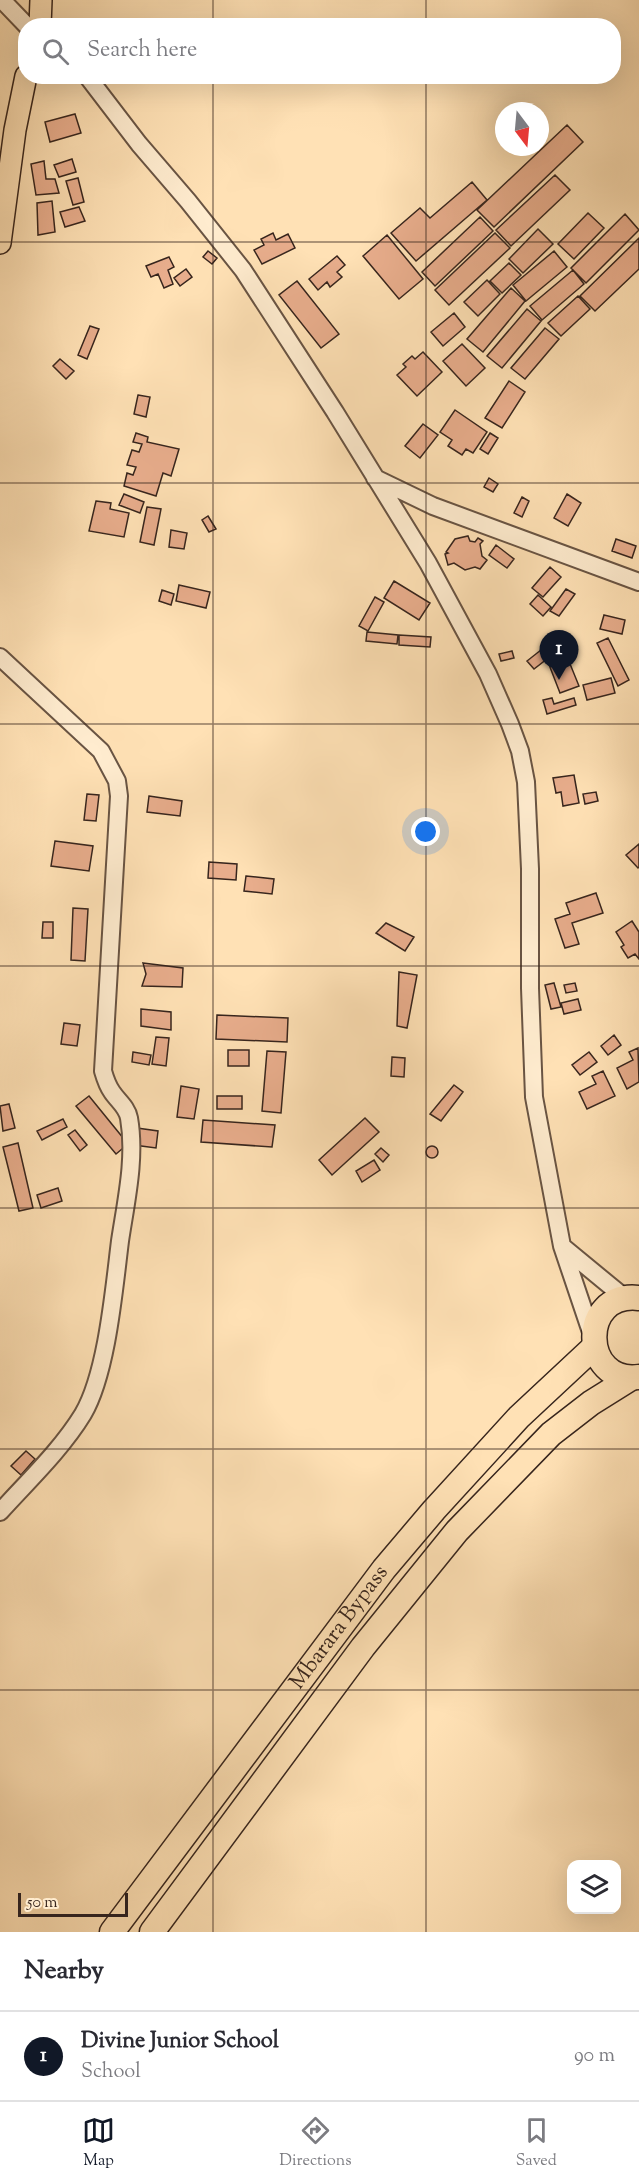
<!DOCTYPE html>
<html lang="en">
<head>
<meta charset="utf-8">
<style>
  body { margin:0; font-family:"Sorts Mill Goudy",serif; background:#f2f2f3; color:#2b2b33 }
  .controls { position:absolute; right:18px; bottom:18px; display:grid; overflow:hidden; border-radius:12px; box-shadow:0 6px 24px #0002 }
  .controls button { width:54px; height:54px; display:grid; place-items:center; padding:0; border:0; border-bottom:2px solid #e1e1e2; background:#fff; color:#2b2b33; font:30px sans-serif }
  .compass { position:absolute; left:495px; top:102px; width:54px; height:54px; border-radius:50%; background:#fff; box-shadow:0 6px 24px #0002; rotate:164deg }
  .scale { position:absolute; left:18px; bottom:15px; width:110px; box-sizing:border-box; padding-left:6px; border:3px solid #37251d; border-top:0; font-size:16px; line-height:21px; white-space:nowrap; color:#37251d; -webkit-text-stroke:4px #ffeccf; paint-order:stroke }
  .you { position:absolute; left:426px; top:832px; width:21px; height:21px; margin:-15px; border:4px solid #fff; border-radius:50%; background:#1a73e8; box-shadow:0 0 0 9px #1a73e833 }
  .badge { display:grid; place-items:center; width:39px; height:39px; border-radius:50%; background:#111827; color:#fff; font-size:20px; font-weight:700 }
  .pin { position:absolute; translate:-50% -50px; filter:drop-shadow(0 2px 3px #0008) }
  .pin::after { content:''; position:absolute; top:32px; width:21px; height:18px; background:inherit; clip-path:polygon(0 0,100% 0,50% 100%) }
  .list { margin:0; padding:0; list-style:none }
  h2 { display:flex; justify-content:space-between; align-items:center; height:78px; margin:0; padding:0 24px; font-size:26px }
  h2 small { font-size:20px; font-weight:400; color:#7c7c81 }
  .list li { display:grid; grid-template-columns:39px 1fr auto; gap:18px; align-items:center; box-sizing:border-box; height:90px; padding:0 24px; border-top:2px solid #e1e1e2 }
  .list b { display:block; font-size:22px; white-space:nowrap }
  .list p { margin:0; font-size:20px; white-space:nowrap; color:#7c7c81 }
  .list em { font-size:20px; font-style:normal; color:#7c7c81 }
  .icon { flex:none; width:33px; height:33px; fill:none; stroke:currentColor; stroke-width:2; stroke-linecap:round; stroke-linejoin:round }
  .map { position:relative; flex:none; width:639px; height:1932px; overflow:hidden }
  .search { position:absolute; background:#fff; box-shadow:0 6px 24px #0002; left:18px; right:18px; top:18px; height:66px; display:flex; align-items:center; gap:15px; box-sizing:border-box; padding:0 21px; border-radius:24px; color:#7c7c81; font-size:22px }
  .sheet { height:168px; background:#fff }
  nav { display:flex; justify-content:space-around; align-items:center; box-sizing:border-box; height:84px; border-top:2px solid #e1e1e2; background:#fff; font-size:16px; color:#7c7c81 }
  nav a { display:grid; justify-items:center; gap:3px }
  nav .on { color:#111827 }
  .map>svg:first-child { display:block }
  .building { fill:#e8ad8c; stroke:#37251d; stroke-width:1.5 }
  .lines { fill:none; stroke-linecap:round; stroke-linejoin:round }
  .minor-casing { stroke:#695443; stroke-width:20 }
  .major-casing { stroke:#37251d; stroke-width:24 }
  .highway-casing { stroke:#37251d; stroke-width:27 }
  .minor { stroke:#ffeccf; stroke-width:16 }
  .major { stroke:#ffe1b5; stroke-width:21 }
  .highway { stroke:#ffe1b5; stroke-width:24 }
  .grid { fill:none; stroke:#37251d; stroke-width:1.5; stroke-opacity:0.55 }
  .labels { text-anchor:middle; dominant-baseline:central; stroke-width:5; stroke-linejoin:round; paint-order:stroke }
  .street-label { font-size:22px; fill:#37251d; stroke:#ffeccf }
</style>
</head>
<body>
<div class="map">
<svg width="639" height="1932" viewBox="0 0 639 1932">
  <rect width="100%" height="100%" fill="#ffe1b5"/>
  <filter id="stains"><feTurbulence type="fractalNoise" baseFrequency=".00333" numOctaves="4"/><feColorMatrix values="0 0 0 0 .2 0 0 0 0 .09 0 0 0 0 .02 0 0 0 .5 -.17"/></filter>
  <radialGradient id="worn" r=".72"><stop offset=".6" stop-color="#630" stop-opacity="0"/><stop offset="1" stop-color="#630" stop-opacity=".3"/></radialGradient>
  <path class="building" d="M75,114L81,133L50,142L45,122Z
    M567,125L583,142L494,227L477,210Z
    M72,159L76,172L59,177L54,165Z
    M44,161L46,179H55L59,193L36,195L31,164Z
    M555,175L570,190L511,246L496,230Z
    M78,178L84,202L73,205L66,181Z
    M472,182L487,200L416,261L391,233L420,208L430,218Z
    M52,201L55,232L38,235L37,203Z
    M79,207L85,221L65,227L60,212Z
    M588,213L604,228L574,259L558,244Z
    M625,214L639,230L586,283L571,268Z
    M480,217L493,231L435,286L422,272Z
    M538,229L553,244L523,273L509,259Z
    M273,233L276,240L288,234L295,248L262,264L254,250L264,245L261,239Z
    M495,233L510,248L449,305L435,290Z
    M387,235L423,279L399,299L363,256Z
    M639,238V269L595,311L580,296Z
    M208,251L217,258L212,264L203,257Z
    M554,251L567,267L526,301L513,285Z
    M337,256L345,265L337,272L342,277L330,287L327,282L318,290L309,279Z
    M169,257L174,267L168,270L173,284L164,288L158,274L151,277L146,266Z
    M509,263L521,275L502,293L490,281Z
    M186,269L192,277L180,286L174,278Z
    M573,270L584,284L542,320L530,306Z
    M487,280L500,294L478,316L464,302Z
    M297,281L339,334L321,348L279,295Z
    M511,288L525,301L483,352L467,339Z
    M578,296L590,309L561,336L548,323Z
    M527,309L541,321L502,368L487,356Z
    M454,313L465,327L443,346L431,332Z
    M90,326L99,329L87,359L78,355Z
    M545,328L559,339L525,379L511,368Z
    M462,344L485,368L466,386L443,361Z
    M423,352L442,372L417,396L397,375L406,367L403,364L412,356L415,359Z
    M60,359L74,371L66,379L53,366Z
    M509,381L525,392L502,428L485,418Z
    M138,395L150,397L146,417L134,414Z
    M455,410L487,432L473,453L466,449L462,455L448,446L452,440L440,432Z
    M423,424L438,435L420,458L405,446Z
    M136,433L148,437L147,442L179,449L171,476L163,473L156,496L124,486L127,473L133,475L136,467L127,465L132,450L139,452L142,444L133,442Z
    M490,433L498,438L488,454L480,449Z
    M489,478L498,484L493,492L484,487Z
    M124,494L144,502L140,513L119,505Z
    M567,494L581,503L568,526L554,518Z
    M522,497L529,501L522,517L514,513Z
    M96,501L111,503L110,509L129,513L124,537L89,531Z
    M147,507L161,509L154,545L140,542Z
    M208,516L216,529L209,532L202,520Z
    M171,530L187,533L184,549L169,547Z
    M468,536L470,541L475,542L478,538L483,541L480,544L482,556L487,560L480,569L475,567L465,570L454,563L448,565L445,554L448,553L446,552L455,539Z
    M616,539L636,546L632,558L612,551Z
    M496,545L514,559L507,568L489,555Z
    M550,567L561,577L543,597L532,588Z
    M394,581L430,603L419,620L384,598Z
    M179,585L210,592L206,608L176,601Z
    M566,589L575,594L559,616L550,611Z
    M162,590L174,594L171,605L159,601Z
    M538,595L551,607L543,616L530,604Z
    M375,597L384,602L368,631L359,626Z
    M604,615L625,620L622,634L600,629Z
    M367,632L398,635L397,644L366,641Z
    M399,635L431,637L430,647L399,645Z
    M608,638L629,680L618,686L597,643Z
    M546,646L552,655L534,669L527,661Z
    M512,651L514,658L501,661L499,654Z
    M566,654L579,686L560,693L548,662Z
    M611,678L615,693L587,700L583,685Z
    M552,698L554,704L574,698L576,705L547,714L543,700Z
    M574,775L579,803L563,806L561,792L556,793L553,778Z
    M596,792L598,801L585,804L583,794Z
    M87,794L99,795L96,821L84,820Z
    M149,796L182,801L180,816L147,812Z
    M55,841L93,846L89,871L51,866Z
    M639,844V867L638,868L626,855Z
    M209,862L237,864L236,880L208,878Z
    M246,876L274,879L272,894L244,891Z
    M596,893L603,913L572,923L579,944L565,948L555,919L570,914L566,903Z
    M73,908L88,909L85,961L71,960Z
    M632,921L639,932V959L635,954L628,958L621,947L624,945L616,932Z
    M43,922H53V938H42Z
    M386,923L414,937L405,951L376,933Z
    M143,963L183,968L182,987L142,986L146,974Z
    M399,972L417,975L407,1028L397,1026Z
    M554,983L561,1007L551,1009L545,985Z
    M575,983L577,991L566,993L564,985Z
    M578,999L581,1010L564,1014L561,1003Z
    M141,1009L171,1012V1030L141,1026Z
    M217,1015L288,1018L287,1042L216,1039Z
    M64,1023L80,1025L77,1046L61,1044Z
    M614,1035L621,1045L608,1055L601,1046Z
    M156,1037L169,1038L166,1066L152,1064Z
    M638,1048L639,1082L627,1089L617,1068L633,1060L629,1052Z
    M228,1050H249V1066H228Z
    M267,1051L286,1052L281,1113L262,1111Z
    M133,1052L151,1055L149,1065L132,1062Z
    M589,1052L597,1062L580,1075L572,1065Z
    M392,1057L405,1058L404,1077L391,1076Z
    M603,1071L615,1096L587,1109L579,1092L596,1084L592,1076Z
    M454,1085L463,1092L441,1121L430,1114Z
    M181,1086L199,1089L194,1119L177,1117Z
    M89,1096L128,1144L116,1154L76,1106Z
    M217,1096H242V1109H217Z
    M9,1104L15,1128L3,1131L0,1106Z
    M365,1118L379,1132L332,1175L319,1160Z
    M63,1119L67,1127L42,1140L37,1131Z
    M203,1120L275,1125L272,1147L201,1142Z
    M137,1128L158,1131L156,1148L134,1145Z
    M75,1130L87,1145L80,1151L68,1135Z
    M18,1143L33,1208L19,1211L3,1147Z
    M426 1152a6 6 0 1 1 12 0a6 6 0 1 1-12 0Z
    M381,1148L389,1155L383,1162L375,1154Z
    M374,1160L380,1170L362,1182L356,1171Z
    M58,1188L62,1201L41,1208L37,1195Z
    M26,1451L35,1459L21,1475L11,1466Z"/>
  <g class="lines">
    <defs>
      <path id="minor" d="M2,0L27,26
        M87,76L139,144L188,201L243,270L335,412L428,563L488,674L510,724L520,751L526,782L530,869V988L534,1097L562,1246L593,1338
        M375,478L433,506L639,582
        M0,657L101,751L117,781L119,796L103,1071C105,1078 107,1085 112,1092C118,1101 127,1107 129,1118C136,1158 126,1201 120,1241C114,1289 107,1373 83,1414C61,1450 28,1481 0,1512
        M563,1247L625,1298"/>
      <path id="major" d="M40,26L41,0
        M0,243L15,130L26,76"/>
      <g id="highway">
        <path d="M639,1298C578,1291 581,1385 639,1377"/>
        <path id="s1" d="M112,1932L384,1569L434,1510L519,1417L594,1347"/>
        <path d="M152,1932L363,1647L457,1531L551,1434L591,1403L631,1378"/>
      </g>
    </defs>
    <use href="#minor" class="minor-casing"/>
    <use href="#major" class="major-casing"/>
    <use href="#highway" class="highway-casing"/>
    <use href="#minor" class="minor"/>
    <use href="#major" class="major"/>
    <use href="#highway" class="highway"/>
  </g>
  <path class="grid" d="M213,0V26M426,0V26M213,76V1932M426,76V1932M0,242H639M0,483H639M0,724H639M0,966H639M0,1208H639M0,1449H639M0,1690H639"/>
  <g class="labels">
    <g class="street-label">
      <text stroke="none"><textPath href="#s1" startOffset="380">Mbarara Bypass</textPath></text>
    </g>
  </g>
  <rect width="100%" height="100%" filter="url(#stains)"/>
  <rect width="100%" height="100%" fill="url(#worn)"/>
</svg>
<div class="controls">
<button><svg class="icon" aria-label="layers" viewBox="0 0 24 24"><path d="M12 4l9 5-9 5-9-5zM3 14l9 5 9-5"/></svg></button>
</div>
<svg class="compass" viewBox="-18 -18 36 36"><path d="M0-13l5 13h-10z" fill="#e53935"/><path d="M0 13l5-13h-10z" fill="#7c7c81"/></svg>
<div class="scale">50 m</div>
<div class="you"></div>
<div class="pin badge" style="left:559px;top:680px">1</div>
<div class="search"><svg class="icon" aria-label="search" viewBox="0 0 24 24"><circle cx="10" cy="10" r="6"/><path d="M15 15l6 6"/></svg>Search here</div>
</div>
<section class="sheet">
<h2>Nearby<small></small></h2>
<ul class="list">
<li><span class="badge">1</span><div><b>Divine Junior School</b><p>School</p></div><em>90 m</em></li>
</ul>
</section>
<nav>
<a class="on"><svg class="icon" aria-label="map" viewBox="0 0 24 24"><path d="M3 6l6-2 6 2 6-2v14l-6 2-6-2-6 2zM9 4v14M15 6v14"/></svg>Map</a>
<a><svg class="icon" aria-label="directions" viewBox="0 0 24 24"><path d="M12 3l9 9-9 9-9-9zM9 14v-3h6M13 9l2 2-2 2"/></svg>Directions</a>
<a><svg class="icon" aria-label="saved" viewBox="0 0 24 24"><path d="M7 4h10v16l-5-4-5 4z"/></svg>Saved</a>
</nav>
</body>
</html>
